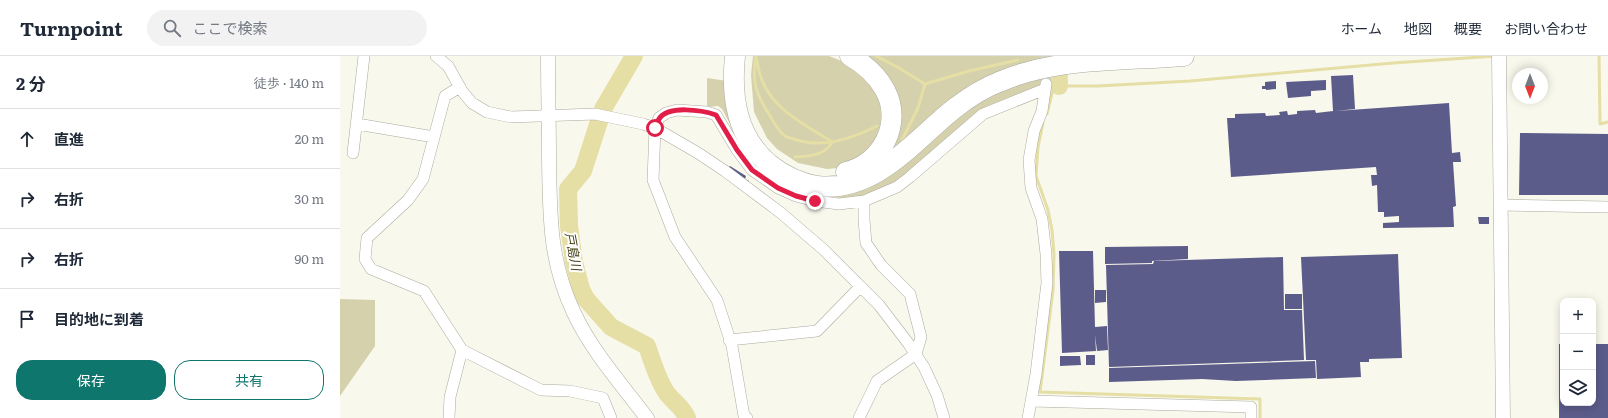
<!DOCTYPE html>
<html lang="ja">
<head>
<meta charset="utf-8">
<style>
  body { margin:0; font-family:Literata,"Noto Sans JP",serif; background:#f2f2f3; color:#1f2937 }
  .controls { position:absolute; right:12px; bottom:12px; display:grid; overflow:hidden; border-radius:8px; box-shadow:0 2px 10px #0003 }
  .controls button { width:36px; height:36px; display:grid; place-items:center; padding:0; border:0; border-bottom:1px solid #e0e1e3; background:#fff; color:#1f2937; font:20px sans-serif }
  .compass { position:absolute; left:1172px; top:12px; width:36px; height:36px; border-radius:50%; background:#fff; box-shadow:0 2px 10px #0003; rotate:180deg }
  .stop { position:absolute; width:12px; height:12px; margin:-9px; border:3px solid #e11d48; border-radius:50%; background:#fff }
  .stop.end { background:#e11d48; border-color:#fff; box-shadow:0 1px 4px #0008 }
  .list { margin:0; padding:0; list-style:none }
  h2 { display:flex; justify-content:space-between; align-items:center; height:52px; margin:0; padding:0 16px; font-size:17px }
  h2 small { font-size:13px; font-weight:400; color:#747a83 }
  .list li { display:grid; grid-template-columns:26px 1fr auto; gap:12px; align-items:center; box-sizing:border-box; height:60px; padding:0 16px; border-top:1px solid #e0e1e3 }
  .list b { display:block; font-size:15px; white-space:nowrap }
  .list em { font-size:13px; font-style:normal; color:#747a83 }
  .actions { display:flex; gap:8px; padding:12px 16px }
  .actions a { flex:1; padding:9px 0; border:1px solid #0f766e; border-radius:16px; text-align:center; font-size:14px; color:#0f766e }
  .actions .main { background:#0f766e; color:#fff }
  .icon { flex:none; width:22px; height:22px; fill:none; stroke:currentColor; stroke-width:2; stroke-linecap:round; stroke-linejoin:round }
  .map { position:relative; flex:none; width:1268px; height:362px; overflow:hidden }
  header { display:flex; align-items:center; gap:24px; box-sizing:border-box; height:56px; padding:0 20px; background:#fff; border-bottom:1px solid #e0e1e3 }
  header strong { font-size:19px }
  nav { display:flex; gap:22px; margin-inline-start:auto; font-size:14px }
  .search { width:280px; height:36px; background:#f2f2f3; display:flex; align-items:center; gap:10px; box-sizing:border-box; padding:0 14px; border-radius:22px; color:#747a83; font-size:15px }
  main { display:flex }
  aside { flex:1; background:#fff }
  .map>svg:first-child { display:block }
  .green { fill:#d5d1ad }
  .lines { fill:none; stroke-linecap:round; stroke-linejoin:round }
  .stream { stroke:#e5dea5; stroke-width:3 }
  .river { stroke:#e5dea5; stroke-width:18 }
  .building { fill:#5c5c8b }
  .minor-tunnel { stroke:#d7d6cb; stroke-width:11; stroke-dasharray:11 5.5; stroke-linecap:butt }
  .minor-casing { stroke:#abaa9f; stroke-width:12 }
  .tertiary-casing { stroke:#abaa9f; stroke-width:15 }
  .motorway-casing { stroke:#abaa9f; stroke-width:21 }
  .minor { stroke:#fff; stroke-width:11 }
  .tertiary { stroke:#fff; stroke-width:14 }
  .motorway { stroke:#fff; stroke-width:20 }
  .route { stroke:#e11d48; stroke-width:5 }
  .labels { text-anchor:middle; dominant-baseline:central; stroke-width:4; stroke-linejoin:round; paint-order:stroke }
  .water-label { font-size:13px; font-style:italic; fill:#443e12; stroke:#fff }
</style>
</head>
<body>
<header>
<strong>Turnpoint</strong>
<div class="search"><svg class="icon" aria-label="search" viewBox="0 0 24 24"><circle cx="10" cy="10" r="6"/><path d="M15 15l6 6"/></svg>ここで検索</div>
<nav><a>ホーム</a><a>地図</a><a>概要</a><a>お問い合わせ</a></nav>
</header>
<main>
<aside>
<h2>2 分<small>徒歩 · 140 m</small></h2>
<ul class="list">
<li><svg class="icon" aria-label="ahead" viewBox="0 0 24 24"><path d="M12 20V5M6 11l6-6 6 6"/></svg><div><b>直進</b></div><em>20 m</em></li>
<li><svg class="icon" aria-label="right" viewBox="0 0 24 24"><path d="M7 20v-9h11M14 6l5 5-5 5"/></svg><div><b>右折</b></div><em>30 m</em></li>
<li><svg class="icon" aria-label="right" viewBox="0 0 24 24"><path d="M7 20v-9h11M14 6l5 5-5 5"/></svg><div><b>右折</b></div><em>90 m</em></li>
<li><svg class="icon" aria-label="arrive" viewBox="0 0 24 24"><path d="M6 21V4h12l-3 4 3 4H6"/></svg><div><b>目的地に到着</b></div></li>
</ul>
<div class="actions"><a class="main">保存</a><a>共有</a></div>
</aside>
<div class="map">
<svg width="1268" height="362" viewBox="0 0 1268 362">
  <rect width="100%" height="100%" fill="#f9f8ec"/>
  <path class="green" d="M413,0H489L512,9L526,19L544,49L543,75L527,98L498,112L487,113L458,107L437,93L427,82L414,56L411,19Z
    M521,0H742L688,9L541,108L556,78Z
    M703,17L702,25L700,29L647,50L634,58L567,118L550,129L522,141L502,142L468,138L421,115L407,100L382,53L378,50L367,51V22L387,25L405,90L490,136L631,47Z
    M0,243L35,244V290L0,340Z"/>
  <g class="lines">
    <path class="stream" d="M416,0C412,25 415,37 429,58C433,65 438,75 445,80C448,82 451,82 454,83C482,93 511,83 537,70
      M536,0L559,12L585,28L629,15L678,4
      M1259,0L1260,68L1268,66
      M417,4C422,49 458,64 492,86
      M707,58L713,34L719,30H758L850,25L1053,7L1156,0
      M703,67L698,91L696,120L708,154L712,174L714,198L713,234L700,336L920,343V362
      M562,84L578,52L585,28
      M455,101C469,100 483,100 492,87"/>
    <path class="river" d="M294,0L263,53L243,115L228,133L229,170L234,206L241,233L246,243L271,271L307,290C312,305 317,322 326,336C332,345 343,351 347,362
      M718,0L719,30"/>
  </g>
  <path class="building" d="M1013,19L1015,53L996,55L1109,47L1112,97L1120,96L1121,106H1113L1116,150L1113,151L1114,171L1043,172V167L1059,166V160L1044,161V156H1038L1037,129L1032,130L1031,119H1037L1036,111L891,121L887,62H895V58L925,57L926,60L940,59L939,56L947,55L948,59L957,58V55L975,54L976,57L993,55L991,20Z
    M986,24V34L971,35V40L948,42L946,26Z
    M936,25V33L926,34V33H922V30H925V26Z
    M1180,77L1268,78V139H1179Z
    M390,110L406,120L405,123L409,125L406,129L385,115Z
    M1138,161H1149V168H1139Z
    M848,190V203L812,205V207L765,208V191Z
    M719,195H753L755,271L767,270L768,294L757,295L755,279L756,295L722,297Z
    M1058,198L1062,302L1029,303V306H1020L1021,321L977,323L976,304H966L961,201Z
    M943,201L944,254H962L964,304L769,311L766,209L813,208L814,205Z
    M755,234H766V246L755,247Z
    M945,238H962V253H945Z
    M1219,288H1223V347H1253V288H1268V362H1219Z
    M746,299H755V309H746Z
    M720,300H740L741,309L720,310Z
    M975,305L976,322L896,325L862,323L769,326V312Z"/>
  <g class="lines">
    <path class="minor-tunnel" d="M706,28V0"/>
    <defs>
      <path id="minor" d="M96,0L108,10L122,35L132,47L147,56L171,61L255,58L303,68L315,72L358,97L385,115L441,157L484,194L539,249L568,287L584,311L597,339L604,362
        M120,31L105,40L83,123L68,144L27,182L25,203L31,213L84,235L122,294L201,334L230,335L263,342L271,362
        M17,68L94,81
        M13,97L24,0
        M1161,149L1268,151
        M389,284L477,275L520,231
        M692,345L911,351V362
        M109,362L110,341L122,294
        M407,362L404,360L392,290L377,244L335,181L313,124L315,72L319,62L326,57L337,54L367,56L376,59L397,94L412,114L438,132L456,140L475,145L499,148L524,145L557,131L570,121L643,58L705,33
        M519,362L537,325L576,298L581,281L570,238L541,209L526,187L524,164V145
        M688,362L696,318L707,227L706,198L702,163L691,132L689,104L694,75L702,55L706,28"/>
      <path id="tertiary" d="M208,0C208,34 209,69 209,103C210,159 209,205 234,257C251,294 282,329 307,362
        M1159,0L1163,362"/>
      <path id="motorway" d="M395,0C391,40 396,80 429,108C443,119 459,127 477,130C536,137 574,84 615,52C628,42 643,32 659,26C717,1 782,5 844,0
        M506,116C542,108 563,67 545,34C537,19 524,8 510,0"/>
    </defs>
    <use href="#minor" class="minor-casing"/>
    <use href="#tertiary" class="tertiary-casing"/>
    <use href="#motorway" class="motorway-casing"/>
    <use href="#minor" class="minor"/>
    <use href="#tertiary" class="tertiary"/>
    <use href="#motorway" class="motorway"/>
  </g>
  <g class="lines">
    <path class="route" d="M315,72C316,69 317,66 319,63C328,49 362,54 376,59L397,94L412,114L438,132L456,140L475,145"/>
  </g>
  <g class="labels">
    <g class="water-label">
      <text transform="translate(234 195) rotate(79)">戸島川</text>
    </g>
  </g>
</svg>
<div class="controls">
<button>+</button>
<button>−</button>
<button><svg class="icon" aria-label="layers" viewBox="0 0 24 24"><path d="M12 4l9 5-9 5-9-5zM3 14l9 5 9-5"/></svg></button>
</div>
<svg class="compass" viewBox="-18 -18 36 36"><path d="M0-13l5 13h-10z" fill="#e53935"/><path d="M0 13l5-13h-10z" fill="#747a83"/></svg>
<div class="stop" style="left:315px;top:72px"></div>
<div class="stop end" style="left:475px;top:145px"></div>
</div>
</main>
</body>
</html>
